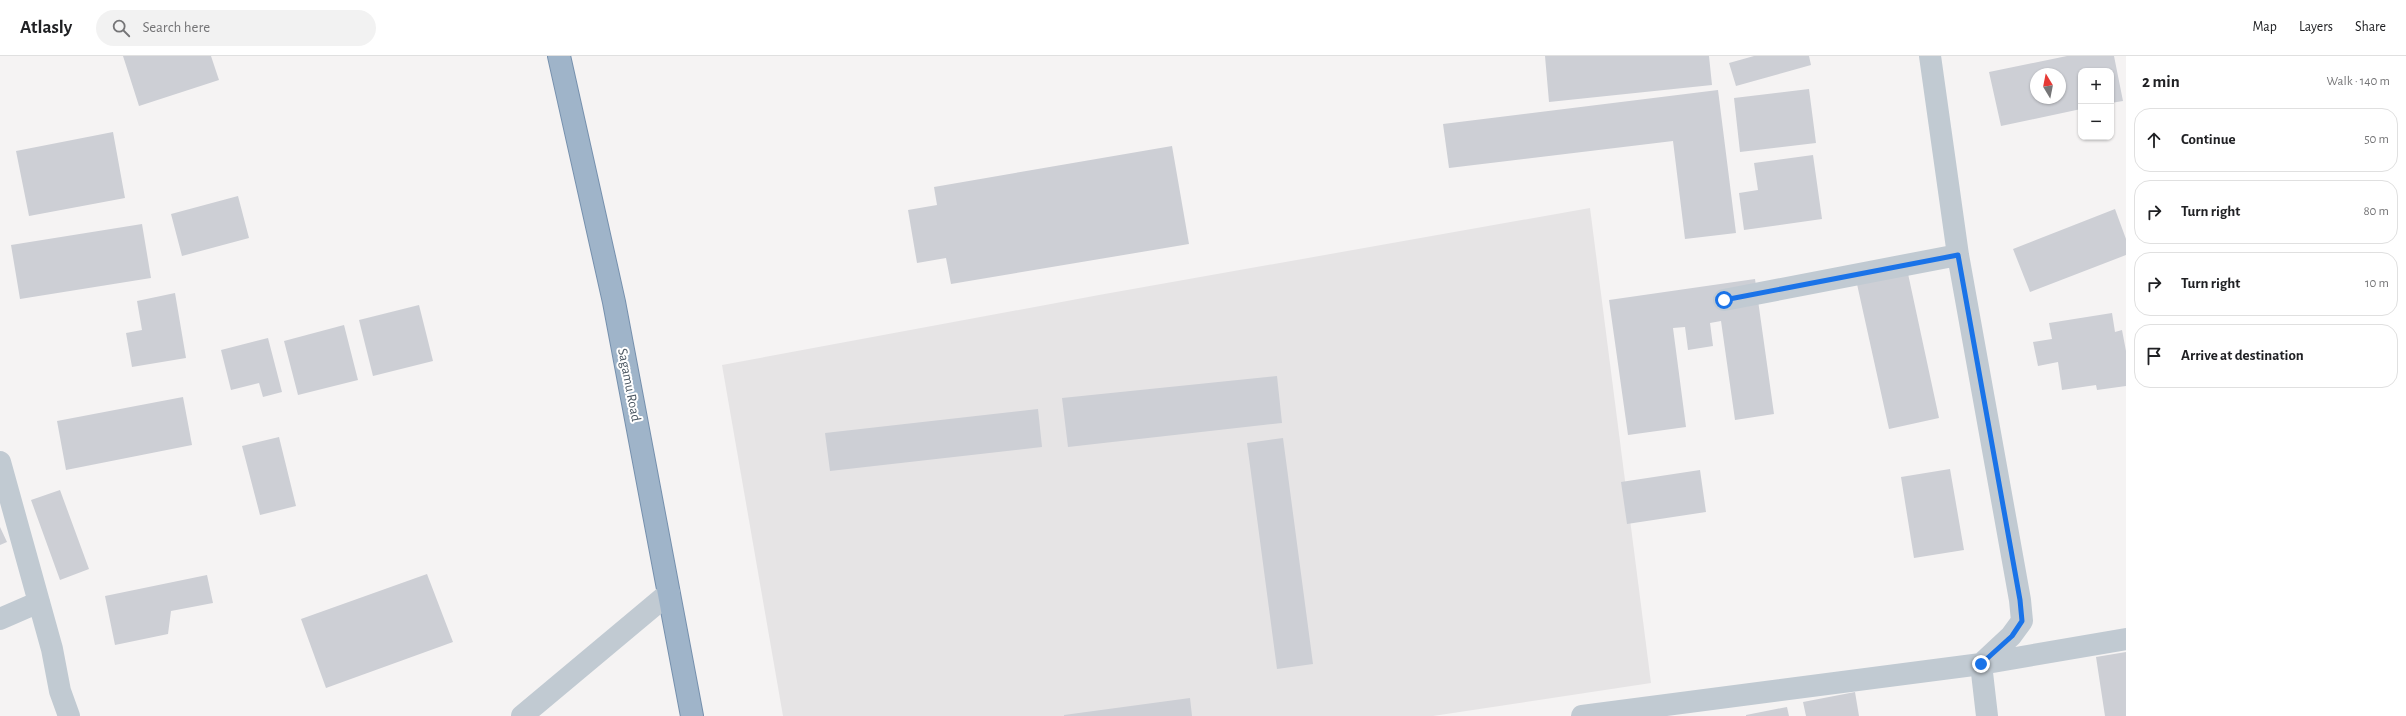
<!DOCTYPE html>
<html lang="en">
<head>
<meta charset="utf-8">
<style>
  body { margin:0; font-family:"Alegreya Sans",sans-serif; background:#f2f2f2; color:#202124 }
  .controls { position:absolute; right:12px; top:12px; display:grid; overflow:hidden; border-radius:8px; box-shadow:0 1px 3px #0004 }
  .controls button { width:36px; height:36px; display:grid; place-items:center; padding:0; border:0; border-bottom:1px solid #e0e0e0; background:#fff; color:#202124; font:20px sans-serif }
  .compass { position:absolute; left:2030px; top:12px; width:36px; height:36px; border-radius:50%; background:#fff; box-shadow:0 1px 3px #0004; rotate:350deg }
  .stop { position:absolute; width:12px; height:12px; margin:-9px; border:3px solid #1a73e8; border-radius:50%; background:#fff }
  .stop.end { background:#1a73e8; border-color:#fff; box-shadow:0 1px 4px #0008 }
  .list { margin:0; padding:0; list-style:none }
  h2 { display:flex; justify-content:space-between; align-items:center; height:52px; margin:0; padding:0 16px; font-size:17px }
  h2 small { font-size:13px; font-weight:400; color:#757577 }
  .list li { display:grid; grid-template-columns:26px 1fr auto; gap:12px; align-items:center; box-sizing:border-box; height:64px; margin:0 8px 8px; padding:0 8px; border:1px solid #e0e0e0; border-radius:16px }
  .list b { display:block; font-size:15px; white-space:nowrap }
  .list em { font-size:13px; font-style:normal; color:#757577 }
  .icon { flex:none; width:22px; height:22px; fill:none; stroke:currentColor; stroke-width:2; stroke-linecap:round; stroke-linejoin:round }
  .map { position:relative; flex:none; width:2126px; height:660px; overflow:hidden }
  header { display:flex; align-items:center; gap:24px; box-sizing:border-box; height:56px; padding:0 20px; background:#fff; border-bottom:1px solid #e0e0e0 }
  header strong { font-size:19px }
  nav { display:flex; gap:22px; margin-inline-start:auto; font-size:14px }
  .search { width:280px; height:36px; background:#f2f2f2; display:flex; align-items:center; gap:10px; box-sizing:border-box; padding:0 14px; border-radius:22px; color:#757577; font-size:15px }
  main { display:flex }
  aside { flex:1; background:#fff }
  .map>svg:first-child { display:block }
  .education { fill:#e6e4e5 }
  .building { fill:#cdcfd5; fill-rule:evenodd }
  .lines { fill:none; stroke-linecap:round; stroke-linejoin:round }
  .trunk-casing { stroke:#7690ad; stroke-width:24 }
  .minor { stroke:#c1cad2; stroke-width:22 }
  .trunk { stroke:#9fb4c9; stroke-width:22 }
  .route { stroke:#1a73e8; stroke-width:5 }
  .labels { text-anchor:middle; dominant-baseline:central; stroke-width:4; stroke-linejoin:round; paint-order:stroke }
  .street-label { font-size:14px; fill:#4a5661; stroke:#fff }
</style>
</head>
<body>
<header>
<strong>Atlasly</strong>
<div class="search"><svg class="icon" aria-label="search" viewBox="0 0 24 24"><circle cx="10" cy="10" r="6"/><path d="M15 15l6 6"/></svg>Search here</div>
<nav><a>Map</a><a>Layers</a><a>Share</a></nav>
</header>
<main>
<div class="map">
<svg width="2126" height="660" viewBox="0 0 2126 660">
  <rect width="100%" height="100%" fill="#f5f3f3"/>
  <path class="education" d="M1590,152L1651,627L1433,660H783L722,309L1099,239Z"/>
  <path class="building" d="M123,0H211L219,24L139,50Z
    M1545,0H1709L1712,29L1549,46Z
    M1754,0H1809L1811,9L1736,30L1729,7Z
    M2067,0H2114L2123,45L2111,47V15H2081V53L2001,70L1989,16ZM2036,18H2060V42H2036Z
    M1809,33L1816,87L1740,96L1734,42Z
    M1718,34L1736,177L1685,183L1673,85L1449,112L1443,68Z
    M113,76L125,142L29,160L16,95Z
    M1172,90L1189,188L951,228L946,202L917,207L908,154L937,149L934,131Z
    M1813,99L1822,163L1744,174L1739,137L1758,134L1754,107Z
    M238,140L249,182L182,200L171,158Z
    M2115,153L2126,183V199L2030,236L2013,193Z
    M142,168L151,222L20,243L11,189Z
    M1904,199L1939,362L1889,373L1853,210Z
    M1755,223L1774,358L1735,364L1721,265L1710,267L1713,290L1688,294L1685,271L1673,272L1686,371L1628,379L1609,244Z
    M175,237L186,302L132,311L126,277L142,274L137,245Z
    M419,249L433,305L373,320L359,264Z
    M2112,257L2115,276L2122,274L2126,295V330L2097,334L2096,329L2062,334L2058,306L2038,310L2033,286L2052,283L2049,267Z
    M344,269L358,324L298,339L284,285Z
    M268,282L282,336L263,341L259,327L231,334L221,294Z
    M1277,320L1282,367L1068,391L1062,342Z
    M183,341L192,389L66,414L57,365Z
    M1038,353L1042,391L830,415L825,377Z
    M279,381L296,450L260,459L242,390Z
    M1283,382L1313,608L1277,613L1247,387Z
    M1950,413L1964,494L1914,502L1901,421Z
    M1700,414L1706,456L1627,468L1621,426Z
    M60,434L89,513L60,524L31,444Z
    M0,471L7,486L0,489Z
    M427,518L453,586L326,632L301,563Z
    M207,519L213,547L171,555L168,578L115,589L105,540Z
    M2126,596V660H2105L2096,601Z
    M1855,636L1859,660H1806L1803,646Z
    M1190,642L1192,660H1064V659Z
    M1787,651L1789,660H1746V659Z"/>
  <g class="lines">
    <defs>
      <path id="trunk" d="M559,0L614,246L692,660"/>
    </defs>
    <use href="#trunk" class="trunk-casing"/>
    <path class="minor" d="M1930,0L1958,199L2020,544L2022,565L2011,580L1981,608L1987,660
      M1724,244L1958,199
      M0,406L52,593L60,635L69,660
      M0,563L39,546
      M522,660L669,537
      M1582,660L1981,608L2126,583"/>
    <use href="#trunk" class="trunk"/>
  </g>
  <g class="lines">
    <path class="route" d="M1724,244L1958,199L2020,544L2022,565L2012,580L1981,608"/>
  </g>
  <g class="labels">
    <g class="street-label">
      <text transform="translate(629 329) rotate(79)">Sagamu Road</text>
    </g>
  </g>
</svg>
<div class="controls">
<button>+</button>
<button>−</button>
</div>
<svg class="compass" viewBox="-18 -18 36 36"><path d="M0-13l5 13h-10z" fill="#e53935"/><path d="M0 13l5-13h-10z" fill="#757577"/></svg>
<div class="stop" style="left:1724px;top:244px"></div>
<div class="stop end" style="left:1981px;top:608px"></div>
</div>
<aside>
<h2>2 min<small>Walk · 140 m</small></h2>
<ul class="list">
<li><svg class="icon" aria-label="ahead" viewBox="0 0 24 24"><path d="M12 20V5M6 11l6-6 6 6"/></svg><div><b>Continue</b></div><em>50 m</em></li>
<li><svg class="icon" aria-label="right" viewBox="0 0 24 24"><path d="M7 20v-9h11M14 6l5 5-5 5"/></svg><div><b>Turn right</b></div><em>80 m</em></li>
<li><svg class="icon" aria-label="right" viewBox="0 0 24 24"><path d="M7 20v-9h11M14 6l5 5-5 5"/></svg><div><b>Turn right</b></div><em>10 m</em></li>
<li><svg class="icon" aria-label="arrive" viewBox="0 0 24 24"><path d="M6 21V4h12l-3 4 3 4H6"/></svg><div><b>Arrive at destination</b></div></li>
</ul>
</aside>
</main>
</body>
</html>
